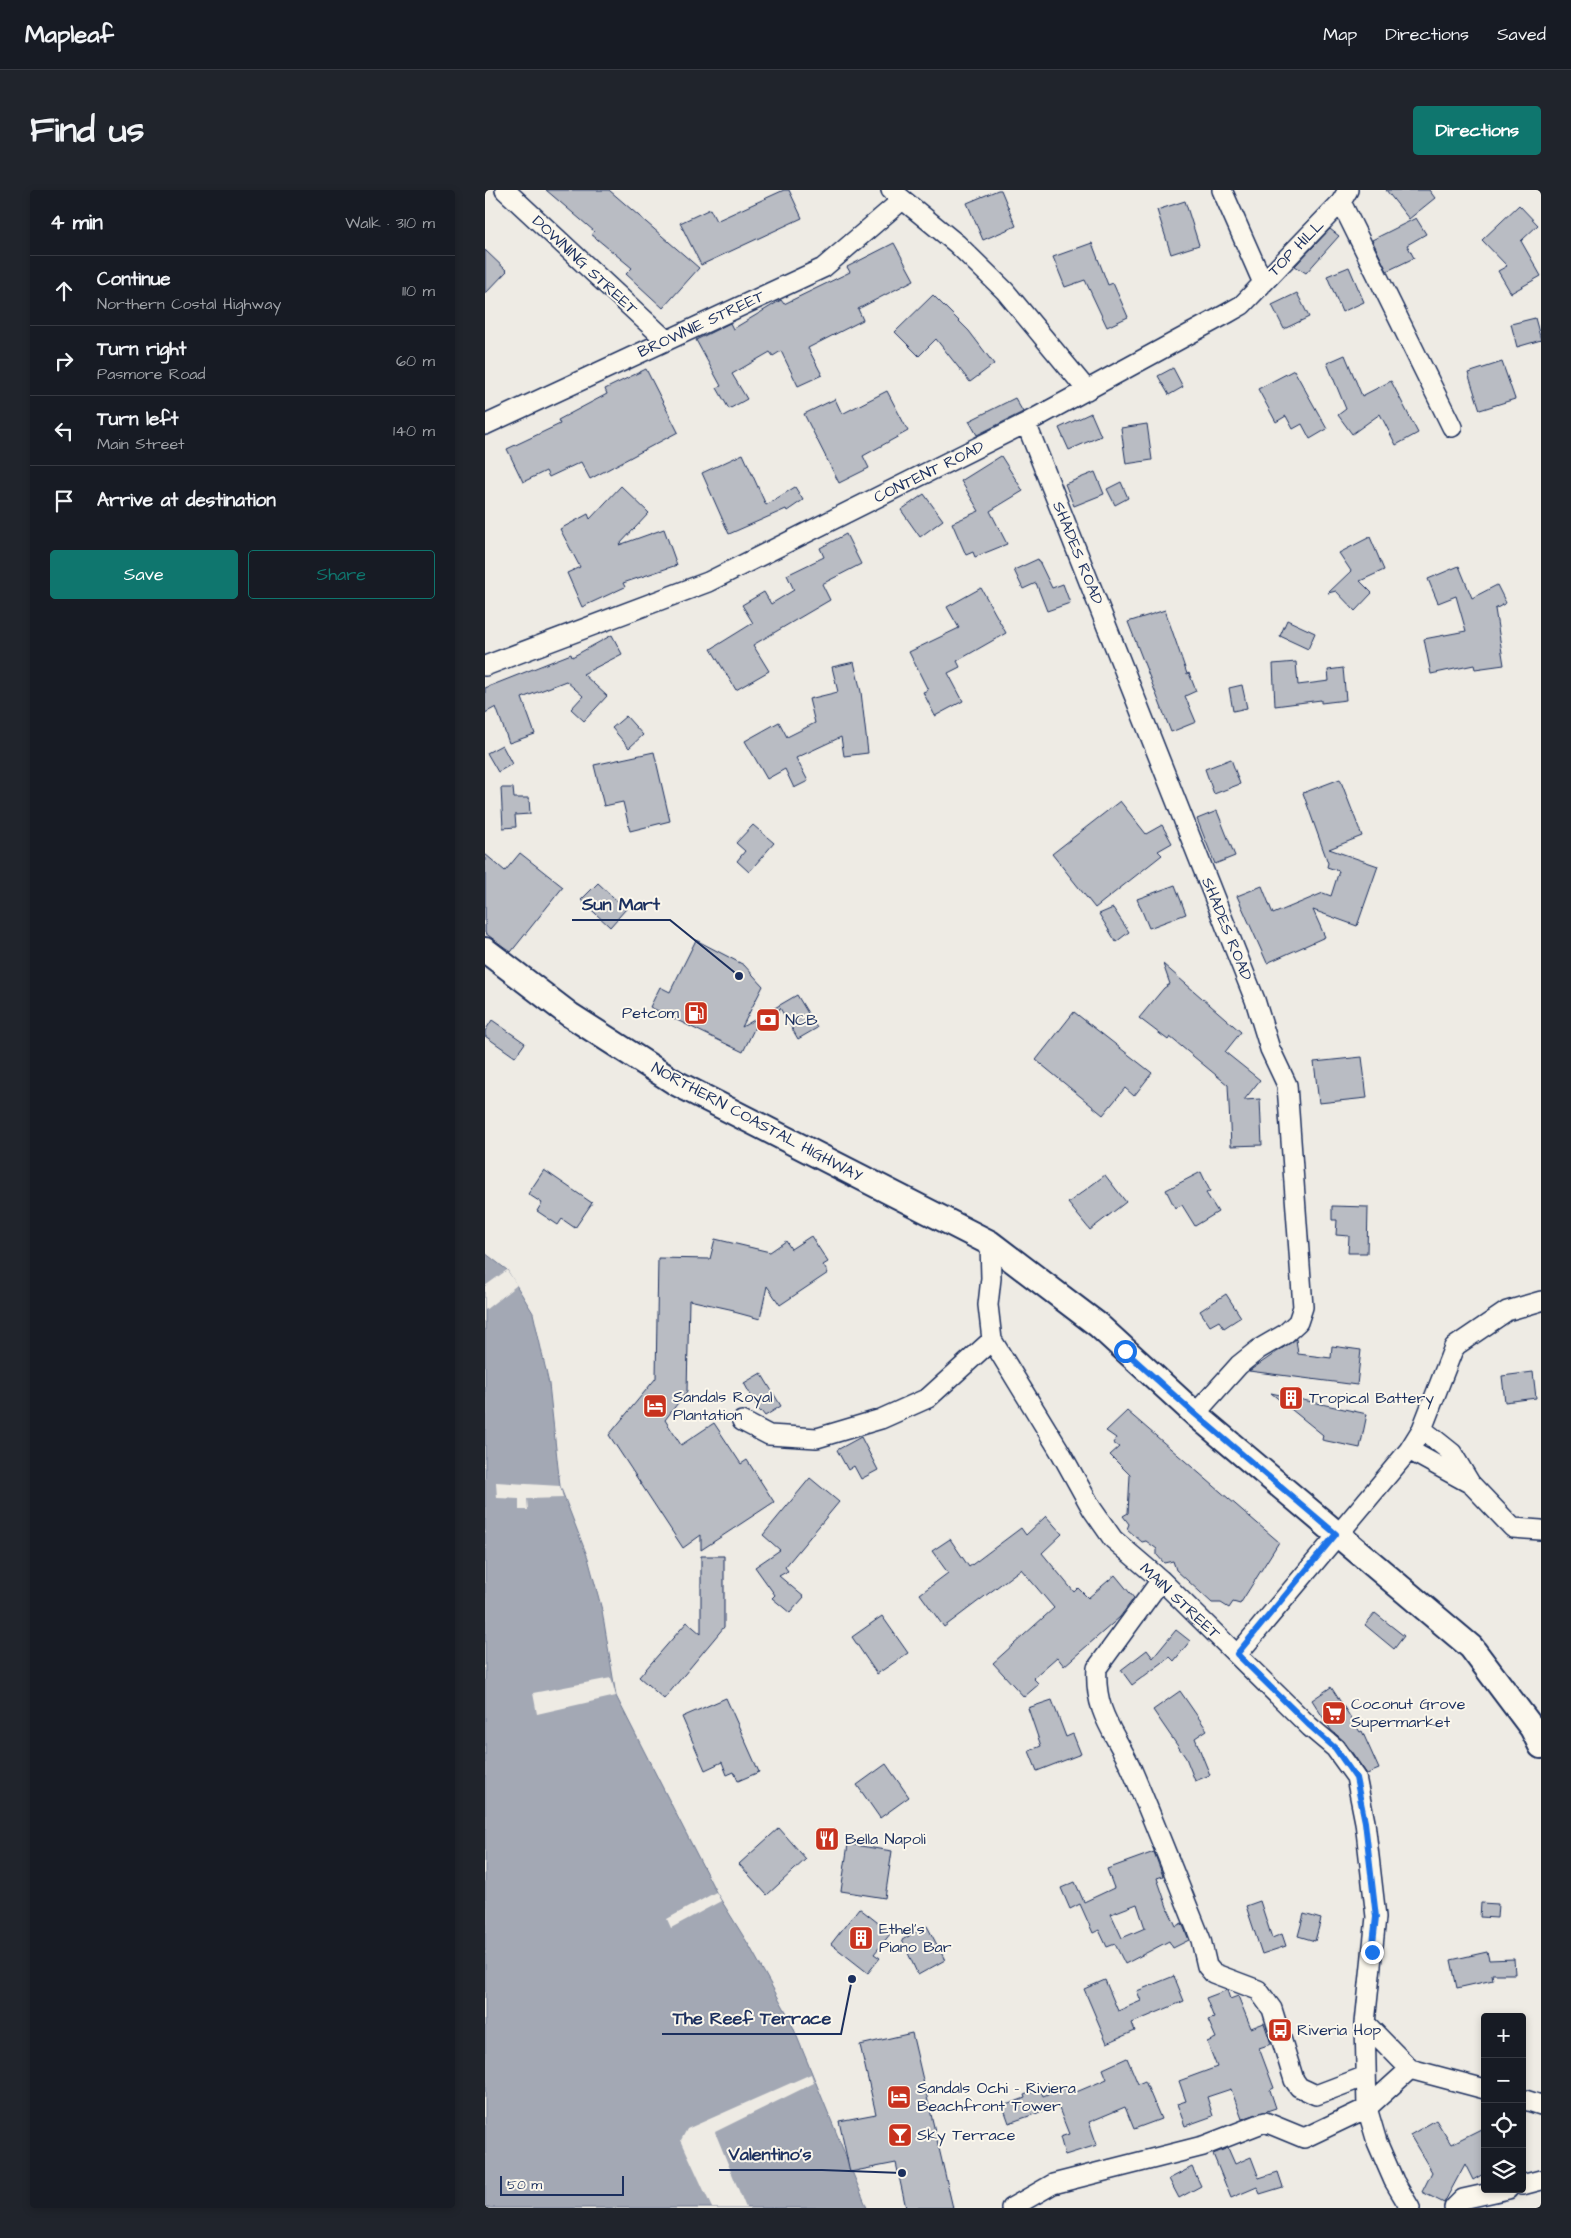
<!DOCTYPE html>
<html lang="en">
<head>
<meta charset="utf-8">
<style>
  body { margin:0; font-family:"Architects Daughter",sans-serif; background:#20242c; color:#f1f3f6 }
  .controls { position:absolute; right:15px; bottom:15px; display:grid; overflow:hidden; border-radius:5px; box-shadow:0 2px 8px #0003 }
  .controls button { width:45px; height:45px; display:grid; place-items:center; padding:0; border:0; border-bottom:1px solid #363941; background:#171b24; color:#f1f3f6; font:25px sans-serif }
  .scale { position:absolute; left:15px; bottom:12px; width:124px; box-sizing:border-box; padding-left:5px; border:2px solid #1b2f5e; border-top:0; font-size:14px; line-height:18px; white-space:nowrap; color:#1b2f5e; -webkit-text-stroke:4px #fbf7ec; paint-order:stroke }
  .stop { position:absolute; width:15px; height:15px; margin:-11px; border:4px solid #1a73e8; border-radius:50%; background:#fff }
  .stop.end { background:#1a73e8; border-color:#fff; box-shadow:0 1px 5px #0008 }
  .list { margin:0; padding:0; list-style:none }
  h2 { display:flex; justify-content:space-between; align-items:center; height:65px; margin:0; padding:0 20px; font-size:21px }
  h2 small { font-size:16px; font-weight:400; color:#9ea1a6 }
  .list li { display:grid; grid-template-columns:32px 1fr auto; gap:15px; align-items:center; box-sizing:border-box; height:70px; padding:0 20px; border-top:1px solid #363941 }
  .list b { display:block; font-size:19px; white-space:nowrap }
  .list p { margin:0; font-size:16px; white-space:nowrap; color:#9ea1a6 }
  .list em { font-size:16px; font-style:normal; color:#9ea1a6 }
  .actions { display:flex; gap:10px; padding:15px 20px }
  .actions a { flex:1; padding:11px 0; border:1px solid #0f766e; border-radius:5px; text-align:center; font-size:18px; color:#0f766e }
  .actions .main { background:#0f766e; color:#fff }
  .icon { flex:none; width:28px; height:28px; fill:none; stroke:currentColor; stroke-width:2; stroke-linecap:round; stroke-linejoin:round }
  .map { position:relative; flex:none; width:1056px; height:2018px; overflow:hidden; border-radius:5px }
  header { display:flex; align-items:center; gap:30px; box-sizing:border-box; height:70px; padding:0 25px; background:#171b24; border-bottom:1px solid #363941 }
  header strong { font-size:24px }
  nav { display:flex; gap:28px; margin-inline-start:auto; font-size:18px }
  .intro { display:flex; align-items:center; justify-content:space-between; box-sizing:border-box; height:120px; padding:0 30px }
  h1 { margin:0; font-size:35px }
  .button { padding:12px 22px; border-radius:5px; background:#0f766e; color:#fff; font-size:18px; font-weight:700 }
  main { display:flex; gap:30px; padding:0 30px }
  aside { flex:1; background:#171b24; border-radius:5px; box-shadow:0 2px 8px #0003 }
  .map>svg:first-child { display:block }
  .water { fill:#a3a8b4; stroke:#6d7892 }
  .pier { fill:#eeebe4 }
  .building { fill:#b9bcc3; stroke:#1b2f5e; fill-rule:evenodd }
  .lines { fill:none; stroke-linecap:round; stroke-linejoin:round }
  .minor-casing { stroke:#1b2f5e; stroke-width:22 }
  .major-casing { stroke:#1b2f5e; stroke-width:28 }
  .minor { stroke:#fbf7ec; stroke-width:19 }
  .major { stroke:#fbf7ec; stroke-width:24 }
  .route { stroke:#1a73e8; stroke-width:6 }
  .labels { text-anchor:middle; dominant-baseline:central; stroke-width:4; stroke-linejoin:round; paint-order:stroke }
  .street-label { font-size:16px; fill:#1b2f5e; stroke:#fbf7ec }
  .poi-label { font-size:16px; fill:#1b2f5e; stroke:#fbf7ec; text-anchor:start }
  .leader { fill:none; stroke:#1b2f5e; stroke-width:2 }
  .callout-dot { fill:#1b2f5e; stroke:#fbf7ec; stroke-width:2 }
  .callout-label { font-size:18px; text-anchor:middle; font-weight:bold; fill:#1b2f5e; stroke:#fbf7ec; stroke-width:4; stroke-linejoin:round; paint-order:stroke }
</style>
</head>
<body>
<header>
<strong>Mapleaf</strong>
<nav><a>Map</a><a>Directions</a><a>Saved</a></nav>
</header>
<div class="intro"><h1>Find us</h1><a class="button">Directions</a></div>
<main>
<aside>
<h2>4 min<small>Walk · 310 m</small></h2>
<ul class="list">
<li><svg class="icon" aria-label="ahead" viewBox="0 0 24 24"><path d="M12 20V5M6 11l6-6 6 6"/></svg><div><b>Continue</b><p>Northern Costal Highway</p></div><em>110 m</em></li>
<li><svg class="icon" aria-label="right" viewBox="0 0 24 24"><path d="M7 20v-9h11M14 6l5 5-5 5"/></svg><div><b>Turn right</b><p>Pasmore Road</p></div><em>60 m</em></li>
<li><svg class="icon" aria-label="left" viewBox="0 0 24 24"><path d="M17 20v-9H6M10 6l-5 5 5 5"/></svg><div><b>Turn left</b><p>Main Street</p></div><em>140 m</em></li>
<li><svg class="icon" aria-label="arrive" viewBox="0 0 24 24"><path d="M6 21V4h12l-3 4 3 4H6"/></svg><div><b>Arrive at destination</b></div></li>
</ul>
<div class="actions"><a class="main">Save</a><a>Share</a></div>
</aside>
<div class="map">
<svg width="1056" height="2018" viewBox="0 0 1056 2018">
  <rect width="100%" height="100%" fill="#eeebe4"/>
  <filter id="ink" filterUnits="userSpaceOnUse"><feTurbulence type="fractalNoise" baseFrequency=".02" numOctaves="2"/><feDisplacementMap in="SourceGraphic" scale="10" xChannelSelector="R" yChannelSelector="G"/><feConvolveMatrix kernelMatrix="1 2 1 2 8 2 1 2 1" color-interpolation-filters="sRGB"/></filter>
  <g filter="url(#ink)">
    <path class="water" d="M0,1063L22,1080L48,1123L64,1194L75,1296L103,1368L117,1420L131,1506L231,1702L265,1757L304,1827L382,2018H0Z"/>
    <path class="pier" d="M22,1080L32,1095L0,1120V1096Z
      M11,1292L75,1296L78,1308L42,1309L43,1320H34V1309L12,1308Z
      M126,1488L131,1506L52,1524L48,1503Z
      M231,1702L236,1711L186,1738L182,1729Z
      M326,1884L329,1893L230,1942L261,2018H227L196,1950L202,1939Z"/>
    <path class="building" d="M61,0H124L214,78L178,118L141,84L147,78L106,44L109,41Z
      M299,0H304L317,28L216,75L195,33L225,19L231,31Z
      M513,0H516L531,36L498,50L482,13Z
      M901,0H944L950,8L924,29Z
      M700,11L714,55L686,64L672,20Z
      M1034,15L1053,35L1036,51L1056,86L1026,103L1013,81L1022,76L997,50Z
      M931,28L941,44L922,55L929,68L902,81L887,50Z
      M845,39L854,46L821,83L810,76Z
      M409,53L429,90L373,119L378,130L323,158L337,185L313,196L296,161L288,166L285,162L247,184L262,209L244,219L232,198L236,196L211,150L245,133L248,139L296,110L299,114L365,82L362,77Z
      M607,53L623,95L628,93L643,127L622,137L600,90L580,97L568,67Z
      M0,60L22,81L0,104Z
      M864,77L879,112L857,122L842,86Z
      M812,103L824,127L799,139L787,115Z
      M448,105L484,141L509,174L485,192L451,149L434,166L410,142Z
      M1050,128L1056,150L1032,157L1026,134Z
      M860,165L877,206L906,191L933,243L911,255L895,224L867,244L853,225L861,219L842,173Z
      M1017,172L1030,209L995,220L983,183Z
      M688,178L698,197L684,205L673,186Z
      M161,179L193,242L105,289L96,272L64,287L61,281L38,292L22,259L75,234L73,230L122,204L120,199Z
      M809,180L842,239L825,249L817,234L808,239L801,226L791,232L773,199Z
      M402,201L423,241L378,266L384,278L354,293L319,224L350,209L357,224Z
      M530,208L538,222L492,245L484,231Z
      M606,223L616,246L584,260L574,238Z
      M662,234L667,270L641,274L636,238Z
      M258,264L281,315L310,297L318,310L302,321L301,319L244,344L217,283Z
      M516,266L538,301L505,321L522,354L490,367L488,362L481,365L467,333L494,321L476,291Z
      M610,282L619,304L589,316L580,294Z
      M636,292L643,308L630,315L622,299Z
      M136,296L164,323L134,355L179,339L192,375L138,393L140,397L97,417L82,383L95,377L75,339L103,324L105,329Z
      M439,304L458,330L435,347L416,320Z
      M361,344L376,374L337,394L345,410L268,455L284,481L251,500L226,459L268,433L257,415L279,402L286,414L309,400L302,385L339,367L335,358Z
      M885,347L899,380L875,391L887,403L870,421L851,401L843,403L866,381L854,363Z
      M553,369L567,398L578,394L585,413L562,421L551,393L538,399L529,380Z
      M974,376L987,408L1012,395L1021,413L1010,419L1019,475L990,479L989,475L946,484L939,449L981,441L971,406L953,413L943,389Z
      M496,398L521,443L472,471L475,477L463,483L478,511L450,526L438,502L443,500L424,462L474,438L462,417Z
      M680,420L702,484L704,483L711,501L700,506L711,532L686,542L643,432Z
      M802,430L830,443L823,459L795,446Z
      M127,445L137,464L98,484L122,506L99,531L86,519L98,506L81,491L37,508L50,544L24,553L11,517L0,523V498L86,464L87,467Z
      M369,472L376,502L383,563L359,566L356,547L311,568L323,591L309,598L300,579L282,589L260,551L294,532L302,547L330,533L324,509L353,502L347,477Z
      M811,472L813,495L844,491L843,480L858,478L861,510L836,513V510L790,516L788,474Z
      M757,495L762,518L748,521L744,498Z
      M141,526L158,545L144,558L127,538Z
      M17,555L27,574L13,582L2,563Z
      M169,562L185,631L145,641L138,612L119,616L109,575Z
      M746,569L755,594L729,604L720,579Z
      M855,589L877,646L844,659L893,676L872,736L828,720L840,747L782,773L752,706L777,696L788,724L838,703L846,706L854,681L842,677L843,673L818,603Z
      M16,598H28L29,608H44L45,624L30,625L31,637L18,638Z
      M635,611L661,644L677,635L687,653L673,661L677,665L610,718L567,664Z
      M732,621L750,666L730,674L712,629Z
      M268,635L289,653L264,682L252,671L260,661L251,653Z
      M35,663L78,697L26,762L0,743V664L20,681Z
      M113,693L141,719L125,737L96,710Z
      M690,695L701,724L664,738L652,709Z
      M628,718L644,742L631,752L614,724Z
      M211,750L259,775L278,796L257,837L312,805L332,838L313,849L295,818L285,839L272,833L258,862L165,817L175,797L185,802Z
      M678,774L756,842L740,862L775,890L759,910L775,909L777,955L746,956L743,895L685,847L683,850L654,828L679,798L685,794Z
      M589,822L667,883L649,906L640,898L618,925L551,870Z
      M7,830L40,853L30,867L0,846V841Z
      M877,867L882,908L834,913L829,872Z
      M59,980L107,1013L90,1038L77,1029L73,1035L52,1021L57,1013L43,1004Z
      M716,982L725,1001L721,1003L733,1022L710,1036L697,1015L690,1018L681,1000Z
      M620,985L641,1012L605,1040L583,1013Z
      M847,1016L883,1017L882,1063H863L864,1046L851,1045L852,1030H847Z
      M326,1046L343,1072L338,1075L343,1083L295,1115L282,1096L275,1129L249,1122V1120L204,1110L202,1201L180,1230L196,1255L229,1233L256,1274L262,1270L289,1312L216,1360V1345L198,1358L124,1245L171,1188L173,1068L225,1069L230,1049L285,1062L301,1051L306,1059Z
      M741,1104L756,1127L739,1138L734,1131L725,1136L715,1121Z
      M811,1149L813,1164L846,1168L847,1156L876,1160L872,1195L764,1181Z
      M1048,1182L1051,1208L1020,1212L1017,1186Z
      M276,1183L296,1216L280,1226L276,1221L275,1222L259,1193Z
      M786,1203L882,1224L875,1258L837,1250L838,1245Z
      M642,1221L794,1352L755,1414L748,1412L744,1418L736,1413H727L691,1380L688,1371L679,1373L672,1365V1359L661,1351L657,1352L642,1339L644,1334L638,1326L643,1323L645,1285L625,1265L634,1257L628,1253L631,1248L621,1241Z
      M376,1247L393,1280L376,1289L369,1276L363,1280L352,1260Z
      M325,1288L354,1312L300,1377L303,1381L294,1386L319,1407L305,1423L287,1408L290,1405L270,1377L295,1360L278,1345Z
      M561,1326L577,1344L557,1363L589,1402L593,1398L603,1408L630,1385L649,1408L635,1427L579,1476L572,1467L548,1488L554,1494L539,1507L508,1473L569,1418L536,1379L459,1437L435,1404L463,1383L447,1361L465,1349L484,1377L536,1338L541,1345Z
      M216,1366H239V1437L179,1509L154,1487L202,1432L216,1444Z
      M890,1423L919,1446L909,1459L880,1435Z
      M397,1426L423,1463L392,1484L367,1447Z
      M691,1440L705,1451L689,1471L685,1467L647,1495L636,1480L662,1460L668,1468Z
      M846,1497L875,1542L877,1541L894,1579L882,1584L859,1551L846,1540L827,1510Z
      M695,1501L722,1540L710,1548L725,1585L710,1591L701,1568L668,1520Z
      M241,1508L274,1582L253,1591L249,1582L242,1585L237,1572L220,1580L197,1527Z
      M567,1510L581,1547L588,1544L596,1564L552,1581L544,1561L556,1556L543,1518Z
      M401,1574L424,1607L395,1628L372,1595Z
      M294,1638L321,1669L282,1705L254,1674Z
      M363,1654L407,1661L400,1708L356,1701Z
      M669,1662L678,1686L672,1688L682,1717L691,1736L697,1733L704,1750L688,1758L684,1751L640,1774L630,1754L622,1757L614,1740L608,1743L595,1714L585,1719L576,1698L590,1692L599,1712L629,1698L622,1679ZM652,1714L660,1738L637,1748L626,1724Z
      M775,1711L787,1748L797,1744L801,1756L777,1764L761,1716Z
      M996,1713L1013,1714L1012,1728L995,1727Z
      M374,1718L406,1743L389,1764L395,1768L383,1783L346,1754Z
      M819,1724L836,1729L830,1751L813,1746Z
      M442,1736L460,1770L433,1785L417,1750Z
      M1002,1762L1004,1770L1029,1769L1030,1784H1007L1008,1790L972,1798L966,1770Z
      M689,1786L699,1811L647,1833L650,1841L622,1853L599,1799L620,1790L633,1821L656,1811L652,1801Z
      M742,1800L745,1809L753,1806L766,1838L779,1833L786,1854L774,1858L789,1898L785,1900L791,1918L757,1929L746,1899L722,1907L728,1926L700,1936L692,1914L701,1911L694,1891L732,1877L722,1852L731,1848L723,1830L729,1828L721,1808Z
      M427,1843L468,2018H421L411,1973L365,1982L354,1931L391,1924L375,1855Z
      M642,1868L653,1894L660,1891L676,1929L649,1939L640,1917L604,1932L612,1955L580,1965L575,1947L584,1944L573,1916L524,1933L518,1916L540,1908L539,1905L555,1899L558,1906L586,1895L589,1903L622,1889L618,1879Z
      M951,1930L966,1954L1000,1937V1983L988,1990L980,1974L959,2013L937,2002L947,1982L925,1945Z
      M743,1958L750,1974L766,1967L774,1988L793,1982L798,1997L775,2004L772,1997L746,2008L728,1964Z
      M707,1977L716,1996L694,2008L684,1989Z"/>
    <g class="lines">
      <defs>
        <path id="minor" d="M20,0L181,150
          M406,0L472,54L520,101L602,200
          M737,0L778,93
          M856,12L967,237
          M541,233L770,810L785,859L802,895L818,1117L813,1132L800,1144L774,1159L754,1175L710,1224
          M0,235L338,78L417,10
          M0,476L223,392L541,233L743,123L757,115L856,12L863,0
          M505,1053L506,1088L503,1115L507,1150L576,1263L607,1319L628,1349L676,1390L825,1537L850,1558L871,1587L880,1632L891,1727L880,1833L882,1918L892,1952L909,1991L925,2018
          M257,1231L284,1245L332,1248L396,1229L443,1208L507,1150
          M937,1239L967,1263L985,1293
          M924,1260L986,1294L1028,1338L1056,1340
          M676,1390L612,1478C609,1523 630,1542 647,1580C671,1636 693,1693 716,1750L722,1776L728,1783L773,1800L787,1819L809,1890L814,1897L831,1905L881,1886
          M752,1465L924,1260L937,1239L969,1157L1022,1121L1056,1111
          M880,1833L925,1879L1000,1899
          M1037,1909L1056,1915
          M1037,1995L1056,1990
          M526,2018L568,1994L718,1956L780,1932L819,1948L882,1918L925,1879
          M969,2018L978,2009L1023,1999"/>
        <path id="major" d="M0,760L85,825L191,893L505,1053L613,1135L710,1224L986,1457L1047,1538L1056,1556"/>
      </defs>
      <use href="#minor" class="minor-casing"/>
      <use href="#major" class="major-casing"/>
      <use href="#minor" class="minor"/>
      <use href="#major" class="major"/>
    </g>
  </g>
  <g class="lines" filter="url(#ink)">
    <path class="route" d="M640,1161L710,1224L851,1344L752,1464L825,1536L850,1558L871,1588L880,1632L891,1727L887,1762"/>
  </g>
  <defs>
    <symbol id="fuel-square" viewBox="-11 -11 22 22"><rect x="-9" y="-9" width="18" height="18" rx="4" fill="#c8321e" stroke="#fbf7ec"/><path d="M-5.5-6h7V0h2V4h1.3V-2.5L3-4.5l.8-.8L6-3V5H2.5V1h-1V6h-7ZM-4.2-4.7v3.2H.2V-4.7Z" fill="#fff"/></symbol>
    <symbol id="bank-square" viewBox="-11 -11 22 22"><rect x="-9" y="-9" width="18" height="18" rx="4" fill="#c8321e" stroke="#fbf7ec"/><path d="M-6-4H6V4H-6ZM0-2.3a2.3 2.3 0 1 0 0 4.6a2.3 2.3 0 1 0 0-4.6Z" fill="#fff"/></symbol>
    <symbol id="building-square" viewBox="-11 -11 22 22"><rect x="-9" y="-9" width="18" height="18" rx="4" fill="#c8321e" stroke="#fbf7ec"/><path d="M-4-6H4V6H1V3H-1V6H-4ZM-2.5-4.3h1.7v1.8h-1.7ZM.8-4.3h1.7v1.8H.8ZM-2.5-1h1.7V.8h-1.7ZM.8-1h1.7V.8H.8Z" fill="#fff"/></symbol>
    <symbol id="hotel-square" viewBox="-11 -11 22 22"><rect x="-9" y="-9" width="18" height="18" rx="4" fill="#c8321e" stroke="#fbf7ec"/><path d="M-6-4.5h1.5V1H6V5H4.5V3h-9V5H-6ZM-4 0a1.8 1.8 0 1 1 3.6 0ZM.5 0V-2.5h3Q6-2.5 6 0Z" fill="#fff"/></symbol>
    <symbol id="supermarket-square" viewBox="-11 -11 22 22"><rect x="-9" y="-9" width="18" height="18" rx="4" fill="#c8321e" stroke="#fbf7ec"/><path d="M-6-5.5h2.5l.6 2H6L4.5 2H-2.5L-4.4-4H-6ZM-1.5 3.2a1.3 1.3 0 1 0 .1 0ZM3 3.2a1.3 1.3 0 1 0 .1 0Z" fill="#fff"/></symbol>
    <symbol id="restaurant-square" viewBox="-11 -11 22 22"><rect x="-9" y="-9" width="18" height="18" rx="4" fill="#c8321e" stroke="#fbf7ec"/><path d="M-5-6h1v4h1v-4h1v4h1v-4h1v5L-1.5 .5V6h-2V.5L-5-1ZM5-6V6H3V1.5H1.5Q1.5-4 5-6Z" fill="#fff"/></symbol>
    <symbol id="bus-square" viewBox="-11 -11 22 22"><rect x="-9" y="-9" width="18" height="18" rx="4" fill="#c8321e" stroke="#fbf7ec"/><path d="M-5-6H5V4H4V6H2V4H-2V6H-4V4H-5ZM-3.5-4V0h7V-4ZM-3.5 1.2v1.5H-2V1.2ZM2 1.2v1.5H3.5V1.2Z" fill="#fff"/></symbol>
    <symbol id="bar-square" viewBox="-11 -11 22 22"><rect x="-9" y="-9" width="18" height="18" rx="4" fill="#c8321e" stroke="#fbf7ec"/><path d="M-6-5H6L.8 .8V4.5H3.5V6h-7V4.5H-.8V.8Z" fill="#fff"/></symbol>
  </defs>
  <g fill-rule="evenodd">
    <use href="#fuel-square" x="197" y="809" width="28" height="28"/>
    <use href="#bank-square" x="269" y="816" width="28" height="28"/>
    <use href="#building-square" x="792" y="1194" width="28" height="28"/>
    <use href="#hotel-square" x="156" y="1202" width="28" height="28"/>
    <use href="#supermarket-square" x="835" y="1509" width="28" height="28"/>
    <use href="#restaurant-square" x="328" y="1635" width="28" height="28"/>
    <use href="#building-square" x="362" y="1734" width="28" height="28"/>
    <use href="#bus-square" x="781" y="1826" width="28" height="28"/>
    <use href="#hotel-square" x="400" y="1893" width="28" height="28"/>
    <use href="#bar-square" x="401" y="1931" width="28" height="28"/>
  </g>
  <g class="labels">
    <g class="street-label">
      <text transform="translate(811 58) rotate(-46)">TOP HILL</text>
      <text transform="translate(100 75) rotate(43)">DOWNING STREET</text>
      <text transform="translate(216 134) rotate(-25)">BROWNIE STREET</text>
      <text transform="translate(444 282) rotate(-26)">CONTENT ROAD</text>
      <text transform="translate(593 363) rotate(68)">SHADES ROAD</text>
      <text transform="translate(742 739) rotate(68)">SHADES ROAD</text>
      <text transform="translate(272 932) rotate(28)">NORTHERN COASTAL HIGHWAY</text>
      <text transform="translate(695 1411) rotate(43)">MAIN STREET</text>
    </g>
    <g class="poi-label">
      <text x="194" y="823" text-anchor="end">Petcom</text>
      <text x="300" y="830">NCB</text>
      <text x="188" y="1207">Sandals Royal<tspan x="188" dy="18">Plantation</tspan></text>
      <text x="824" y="1208">Tropical Battery</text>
      <text x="866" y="1514">Coconut Grove<tspan x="866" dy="18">Supermarket</tspan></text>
      <text x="360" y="1649">Bella Napoli</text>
      <text x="394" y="1739">Ethel's<tspan x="394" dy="18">Piano Bar</tspan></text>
      <text x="812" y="1840">Riveria Hop</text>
      <text x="432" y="1898">Sandals Ochi - Riviera<tspan x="432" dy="18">Beachfront Tower</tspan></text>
      <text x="432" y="1945">Sky Terrace</text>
    </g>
  </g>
  <path class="leader" d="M254 786L185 730H87M367 1789L356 1844H177M417 1983L337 1980H234"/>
  <g class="callout-dot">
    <circle cx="254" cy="786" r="5"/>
    <circle cx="367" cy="1789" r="5"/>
    <circle cx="417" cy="1983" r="5"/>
  </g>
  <g class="callout-label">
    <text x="136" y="720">Sun Mart</text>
    <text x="267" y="1834">The Reef Terrace</text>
    <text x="285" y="1970">Valentino's</text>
  </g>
</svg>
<div class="controls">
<button>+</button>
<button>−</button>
<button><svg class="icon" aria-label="locate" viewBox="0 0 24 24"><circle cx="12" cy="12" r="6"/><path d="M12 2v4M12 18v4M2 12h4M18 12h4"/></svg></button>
<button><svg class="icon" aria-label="layers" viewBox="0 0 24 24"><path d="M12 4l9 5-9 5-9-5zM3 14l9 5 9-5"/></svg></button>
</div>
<div class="scale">50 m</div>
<div class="stop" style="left:640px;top:1161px"></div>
<div class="stop end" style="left:887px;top:1762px"></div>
</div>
</main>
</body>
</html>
